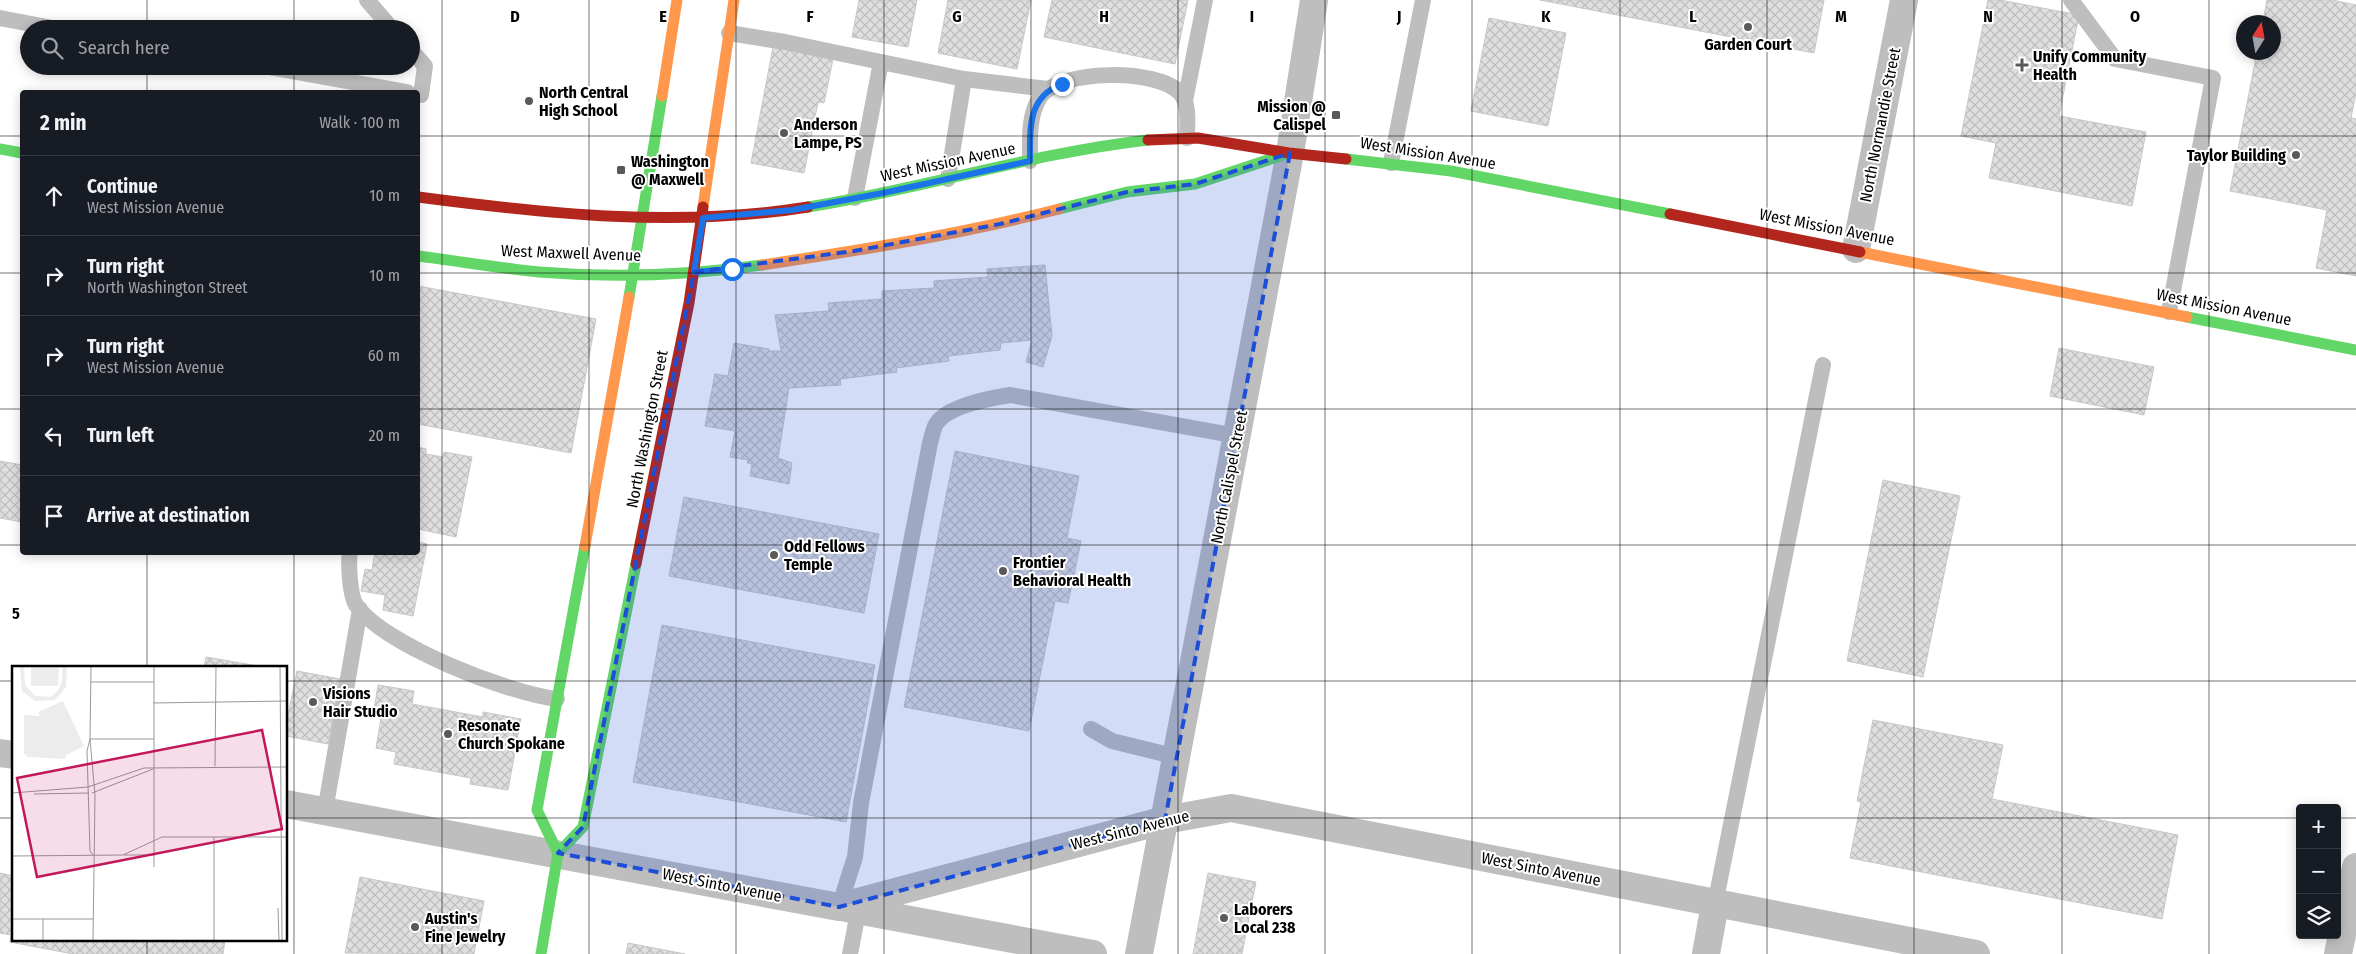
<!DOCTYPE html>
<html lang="en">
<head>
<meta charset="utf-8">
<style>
  body { margin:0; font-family:"Fira Sans Condensed",sans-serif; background:#242831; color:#f1f3f6 }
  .controls { position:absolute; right:15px; bottom:15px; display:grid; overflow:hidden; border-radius:5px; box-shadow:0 2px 12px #0003 }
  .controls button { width:45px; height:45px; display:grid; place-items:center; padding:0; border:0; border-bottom:1px solid #363941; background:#171b24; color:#f1f3f6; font:25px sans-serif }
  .compass { position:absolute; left:2236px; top:15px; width:45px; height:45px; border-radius:50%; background:#171b24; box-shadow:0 2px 12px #0003; rotate:11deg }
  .stop { position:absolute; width:15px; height:15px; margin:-11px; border:4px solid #1a73e8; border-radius:50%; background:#fff }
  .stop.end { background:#1a73e8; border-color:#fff; box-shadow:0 1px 5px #0008 }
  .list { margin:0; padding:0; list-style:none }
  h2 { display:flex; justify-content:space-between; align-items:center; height:65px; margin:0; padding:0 20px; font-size:21px }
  h2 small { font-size:16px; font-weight:400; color:#9ea1a6 }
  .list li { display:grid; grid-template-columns:32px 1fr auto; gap:15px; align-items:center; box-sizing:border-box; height:80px; padding:0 20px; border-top:1px solid #363941 }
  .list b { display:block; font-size:19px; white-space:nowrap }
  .list p { margin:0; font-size:16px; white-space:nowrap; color:#9ea1a6 }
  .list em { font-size:16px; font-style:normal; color:#9ea1a6 }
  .icon { flex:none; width:28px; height:28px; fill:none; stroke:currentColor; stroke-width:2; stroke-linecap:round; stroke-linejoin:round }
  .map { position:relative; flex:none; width:2356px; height:954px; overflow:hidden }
  .search { position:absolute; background:#171b24; box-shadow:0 2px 12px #0003; left:20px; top:20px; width:400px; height:55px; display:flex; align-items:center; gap:12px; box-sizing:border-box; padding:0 18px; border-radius:28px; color:#9ea1a6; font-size:19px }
  .panel { position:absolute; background:#171b24; box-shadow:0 2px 12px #0003; left:20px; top:90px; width:400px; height:465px; border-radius:5px }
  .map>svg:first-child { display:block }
  .building { fill:url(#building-cross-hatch); stroke:#c7c7c7 }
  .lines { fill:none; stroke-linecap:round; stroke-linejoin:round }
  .lane { stroke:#bebebe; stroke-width:16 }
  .street { stroke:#bebebe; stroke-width:28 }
  .fast { stroke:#63d668; stroke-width:11 }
  .slow { stroke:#ff974d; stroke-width:11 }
  .jam { stroke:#b3261e; stroke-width:11 }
  .route { stroke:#1a73e8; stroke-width:6 }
  .marked { fill:#1d4ed8; fill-opacity:0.2; stroke:#1d4ed8; stroke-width:4; stroke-dasharray:10 6; stroke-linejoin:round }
  .grid { fill:none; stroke:#000; stroke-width:1; stroke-opacity:0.55 }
  .poi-dot { fill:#595959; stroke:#fff; stroke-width:2 }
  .labels { text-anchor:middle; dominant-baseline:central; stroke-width:4; stroke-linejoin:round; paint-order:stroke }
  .poi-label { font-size:16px; font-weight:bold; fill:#000; stroke:#fff; text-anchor:start }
  .street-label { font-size:16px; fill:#000; stroke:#fff }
  .inset-road { fill:none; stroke:#999; stroke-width:1 }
  .view { fill:#c2185b; fill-opacity:0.15; stroke:#c2185b; stroke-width:2.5 }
  .inset-edge { fill:none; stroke:#000; stroke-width:2.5 }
  .grid-label { font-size:16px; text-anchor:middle; font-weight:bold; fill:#000; stroke:#fff; stroke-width:4; stroke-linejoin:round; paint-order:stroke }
</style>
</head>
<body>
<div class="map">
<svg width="2356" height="954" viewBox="0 0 2356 954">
  <defs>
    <pattern id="building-cross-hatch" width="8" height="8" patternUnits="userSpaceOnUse" patternTransform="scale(1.25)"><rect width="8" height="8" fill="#dfdfdf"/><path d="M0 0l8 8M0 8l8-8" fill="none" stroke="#bebebe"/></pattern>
  </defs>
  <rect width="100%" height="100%" fill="#fff"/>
  <path class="building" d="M859,0H917L908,47L852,37Z
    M948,0H1031L1017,69L938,53Z
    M1052,0H1188L1175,64L1044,37Z
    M1540,0H1824L1814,53Z
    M1988,0H2000L2079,15L2059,116L2146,132L2132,206L1989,178L1996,143L1961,136Z
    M2267,0H2332L2356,5V93L2351,118L2356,119V276L2316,268L2327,210L2230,191L2257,52H2274V22H2263Z
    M1489,18L1566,33L1548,126L1471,111Z
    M773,47L833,59L824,103L818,102L804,173L751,163Z
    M1045,265L1052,336L1043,367L1026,362L1032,340L1001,343L1000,350L948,356L949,361L896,368L897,372L840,379L841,385L789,388L778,458L792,463L789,484L750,476L752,464L747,463L748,460L730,457L735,431L705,426L715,374L728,376L734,343L769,349V351H781L775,315L829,311L828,303L882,299V291L934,288V281L988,277L987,269Z
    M418,286L596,319L571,453L418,424Z
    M2059,348L2154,367L2144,415L2050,396Z
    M418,447L426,449V454L443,457L444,452L472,457L456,537L418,529Z
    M955,451L1079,476L1067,538L1081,541L1068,603L1055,601L1029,731L904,707Z
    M0,461L22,465V522L0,518Z
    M1883,480L1960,496L1923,677L1847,661Z
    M684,497L879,534L864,613L669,576Z
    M418,542L427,544L413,616L383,610L385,595L361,591L365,569L372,570L375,552H418Z
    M662,625L875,665L846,822L633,782Z
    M206,657L264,667V668H204Z
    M297,671L340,679L328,744L286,736V725Z
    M378,685L414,691L412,704L483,717V712L521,719L508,790L470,784L471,778L394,764L396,752L376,748L381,719L373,717Z
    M1873,720L2003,745L1992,799L2178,835L2162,919L1850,858L1861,802L1857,801Z
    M0,873L14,876V940H225L223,954H73L10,942L11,935L0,933Z
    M1208,873L1256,882L1242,954H1193Z
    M360,877L484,901L474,954L345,953Z
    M628,943L685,954H626Z"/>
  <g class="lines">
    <path class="lane" d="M367,0L392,29
      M2071,0L2115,59L2213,78L2169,312
      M0,18L58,29
      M729,33L785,42L881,62L855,198
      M411,50L425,66L421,95L418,94
      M881,62L964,79L948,179
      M263,66L407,92
      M964,79L1048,89
      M1185,101L1205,0
      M1030,161C1030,140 1028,116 1040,97C1059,69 1158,68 1180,93C1190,104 1187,124 1187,138
      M1391,163L1423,0
      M350,552C348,564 350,596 356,605C385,646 508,693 557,699
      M1091,729L1112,741L1177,757
      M325,811L360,609
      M1715,904L1823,365
      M839,907L855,857L861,803L930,443C932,437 933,429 936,424C947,406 991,398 1010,395L1237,436
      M850,954L860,902"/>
    <path class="street" d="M1856,249L1904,0
      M0,753L14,755
      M286,804L839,907L1165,820L1231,808L1976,954
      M846,908L1093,954
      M1139,954L1290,153L1314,0
      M1706,954L1715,904
      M2338,954L2356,867"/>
    <path class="fast" d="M0,149L22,153
      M1346,159L1451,171L1670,214
      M808,207C922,189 1033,153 1148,140
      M1059,209L1127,192L1195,184L1283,155
      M418,256C458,261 498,268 539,272C611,278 691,275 762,265
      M629,297L662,96
      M2187,317L2356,350
      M558,853L537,810L585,546
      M541,954L558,853L583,827L636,564"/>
    <path class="slow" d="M662,96L677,0
      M703,207L734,0
      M1860,252L2187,317
      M762,265C862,250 962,234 1059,209
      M585,546L629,297"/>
    <path class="jam" d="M1148,140L1198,138L1289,153L1346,159
      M418,197C548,214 678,228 808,207
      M1670,214L1860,252
      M636,564L689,303L703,207"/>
  </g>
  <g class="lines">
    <path class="route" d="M732,269L694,272L703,218L792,210L883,193L1030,161C1030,129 1027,97 1062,84"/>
  </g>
  <path class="marked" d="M1290,153L1165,820L839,907L558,853L583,827L694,272L854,251L1000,224L1127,192L1195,184Z"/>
  <path class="grid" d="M147,0V29M294,0V29M442,0V954M589,0V954M736,0V954M884,0V954M1031,0V954M1178,0V954M1325,0V954M1472,0V954M1620,0V954M1767,0V954M1914,0V954M2062,0V954M2209,0V954M147,66V92M294,66V92M0,136H22M418,136H2356M0,273H22M418,273H2356M0,409H22M418,409H2356M0,545H22M418,545H2356M147,552V668M294,552V954M0,681H14M286,681H2356M0,818H14M286,818H2300M2337,818H2356M147,940V954"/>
  <g class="poi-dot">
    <circle cx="1748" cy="27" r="5"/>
    <path d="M2019.5 57.5h5v5h5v5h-5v5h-5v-5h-5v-5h5z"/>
    <circle cx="529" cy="101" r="5"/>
    <rect x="1331" y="110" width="10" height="10" rx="2.5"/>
    <circle cx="784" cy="133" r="5"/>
    <circle cx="2296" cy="155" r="5"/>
    <rect x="616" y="165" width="10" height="10" rx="2.5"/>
    <circle cx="774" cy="555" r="5"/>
    <circle cx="1003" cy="571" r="5"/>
    <circle cx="313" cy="702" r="5"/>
    <circle cx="448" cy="734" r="5"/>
    <circle cx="1224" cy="918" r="5"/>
    <circle cx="415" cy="927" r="5"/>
  </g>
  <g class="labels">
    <g class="poi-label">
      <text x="1748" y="44" text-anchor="middle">Garden Court</text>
      <text x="2033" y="56">Unify Community<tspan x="2033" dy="18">Health</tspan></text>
      <text x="539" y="92">North Central<tspan x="539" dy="18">High School</tspan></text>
      <text x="1326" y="106" text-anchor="end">Mission @<tspan x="1326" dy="18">Calispel</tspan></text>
      <text x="794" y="124">Anderson<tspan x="794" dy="18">Lampe, PS</tspan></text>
      <text x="2286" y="155" text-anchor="end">Taylor Building</text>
      <text x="631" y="161">Washington<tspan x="631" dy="18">@ Maxwell</tspan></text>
      <text x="784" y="546">Odd Fellows<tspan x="784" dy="18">Temple</tspan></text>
      <text x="1013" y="562">Frontier<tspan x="1013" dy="18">Behavioral Health</tspan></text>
      <text x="323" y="693">Visions<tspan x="323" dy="18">Hair Studio</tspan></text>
      <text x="458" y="725">Resonate<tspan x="458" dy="18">Church Spokane</tspan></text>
      <text x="1234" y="909">Laborers<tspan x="1234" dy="18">Local 238</tspan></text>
      <text x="425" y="918">Austin's<tspan x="425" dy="18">Fine Jewelry</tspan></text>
    </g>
    <g class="street-label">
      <text transform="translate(1880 125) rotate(-79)">North Normandie Street</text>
      <text transform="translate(1428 153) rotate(9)">West Mission Avenue</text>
      <text transform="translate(948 162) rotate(-12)">West Mission Avenue</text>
      <text transform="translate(1827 227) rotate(11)">West Mission Avenue</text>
      <text transform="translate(571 253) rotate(2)">West Maxwell Avenue</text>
      <text transform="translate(2224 307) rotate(11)">West Mission Avenue</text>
      <text transform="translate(647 429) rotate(-79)">North Washington Street</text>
      <text transform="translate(1229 477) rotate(-79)">North Calispel Street</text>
      <text transform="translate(1130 830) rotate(-14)">West Sinto Avenue</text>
      <text transform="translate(1541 869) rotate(11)">West Sinto Avenue</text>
      <text transform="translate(722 885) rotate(11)">West Sinto Avenue</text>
    </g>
  </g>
  <g transform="translate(12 666)">
    <rect width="275" height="275" fill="#fff"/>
    <path d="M8,0H12L13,19L23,30L38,31L46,25L50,15V0H55L54,21L43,34L23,35L10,25ZM19,0H47L46,20H19ZM51,35L72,80L54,89L53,93L16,91L12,87V49L28,50L26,46Z" fill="#ececec"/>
    <path class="inset-road" d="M79,0L78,73L83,129L81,275M142,0V201M268,0L270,275M79,16H142M141,37L275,35M78,73H142M78,73L75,85L78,185L81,189M203,100L204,0M76,121L132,102L275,101M0,127L76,121M80,127L141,103M22,128L77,127M112,189H143M0,190L111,189L150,171H275M266,242L267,275M0,253H81M31,253V275M202,275V171"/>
    <path class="view" d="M250,64L270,163L25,211L5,112Z"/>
    <rect width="275" height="275" class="inset-edge"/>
  </g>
  <g class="grid-label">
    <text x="515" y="22">D</text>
    <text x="663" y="22">E</text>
    <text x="810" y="22">F</text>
    <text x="957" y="22">G</text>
    <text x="1104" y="22">H</text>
    <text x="1252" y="22">I</text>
    <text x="1399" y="22">J</text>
    <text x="1546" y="22">K</text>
    <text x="1693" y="22">L</text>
    <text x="1841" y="22">M</text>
    <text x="1988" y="22">N</text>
    <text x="2135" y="22">O</text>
    <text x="16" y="619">5</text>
  </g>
</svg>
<div class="controls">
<button>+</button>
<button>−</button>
<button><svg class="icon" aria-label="layers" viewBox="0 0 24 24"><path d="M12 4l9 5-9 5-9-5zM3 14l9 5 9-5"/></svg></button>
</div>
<svg class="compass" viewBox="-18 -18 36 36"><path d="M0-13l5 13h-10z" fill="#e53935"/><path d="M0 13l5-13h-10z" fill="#9ea1a6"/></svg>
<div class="stop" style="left:732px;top:269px"></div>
<div class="stop end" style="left:1062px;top:84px"></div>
<div class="search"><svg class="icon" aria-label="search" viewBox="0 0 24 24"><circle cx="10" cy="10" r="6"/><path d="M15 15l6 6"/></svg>Search here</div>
<section class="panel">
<h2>2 min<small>Walk · 100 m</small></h2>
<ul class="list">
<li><svg class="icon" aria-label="ahead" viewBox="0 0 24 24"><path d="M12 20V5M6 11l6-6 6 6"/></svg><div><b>Continue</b><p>West Mission Avenue</p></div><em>10 m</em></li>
<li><svg class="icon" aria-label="right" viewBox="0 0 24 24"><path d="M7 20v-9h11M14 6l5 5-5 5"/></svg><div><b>Turn right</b><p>North Washington Street</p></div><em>10 m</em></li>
<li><svg class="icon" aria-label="right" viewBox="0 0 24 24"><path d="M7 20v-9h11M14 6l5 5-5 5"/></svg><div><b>Turn right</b><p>West Mission Avenue</p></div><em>60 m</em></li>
<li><svg class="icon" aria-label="left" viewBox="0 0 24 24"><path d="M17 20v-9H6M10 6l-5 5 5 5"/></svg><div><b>Turn left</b></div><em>20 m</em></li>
<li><svg class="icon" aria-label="arrive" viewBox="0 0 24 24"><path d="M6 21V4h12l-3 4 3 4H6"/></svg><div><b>Arrive at destination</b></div></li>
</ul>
</section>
</div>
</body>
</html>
